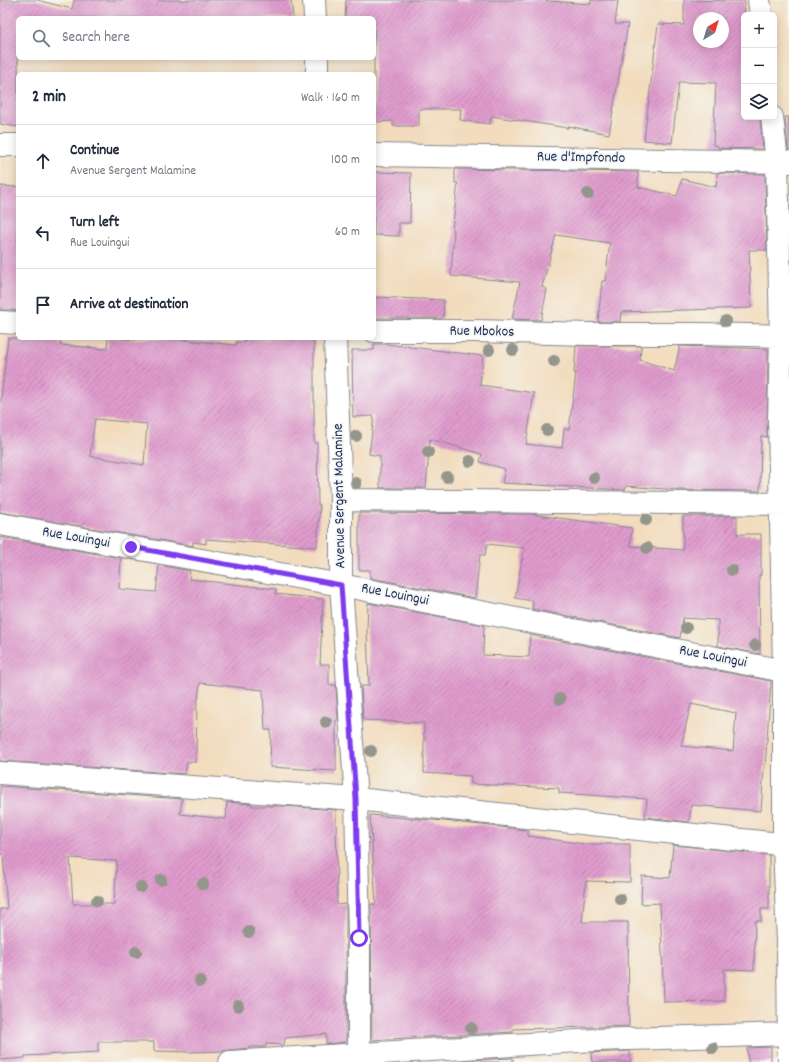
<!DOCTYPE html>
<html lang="en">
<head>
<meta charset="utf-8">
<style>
  body { margin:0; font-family:Dekko,sans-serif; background:#f2f2f3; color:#1f2937 }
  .controls { position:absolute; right:12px; top:12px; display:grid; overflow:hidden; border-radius:6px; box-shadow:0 2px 10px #0003 }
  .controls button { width:36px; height:36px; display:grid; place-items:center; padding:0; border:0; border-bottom:1px solid #e0e1e3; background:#fff; color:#1f2937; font:20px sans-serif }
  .compass { position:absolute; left:693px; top:12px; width:36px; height:36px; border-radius:50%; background:#fff; box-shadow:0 2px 10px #0003; rotate:38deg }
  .stop { position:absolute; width:12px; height:12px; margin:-9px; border:3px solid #7c3aed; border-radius:50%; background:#fff }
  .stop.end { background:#7c3aed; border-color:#fff; box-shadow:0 1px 4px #0008 }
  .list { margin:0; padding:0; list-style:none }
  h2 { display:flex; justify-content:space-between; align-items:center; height:52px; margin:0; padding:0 16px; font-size:17px }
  h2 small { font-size:13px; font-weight:400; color:#747a83 }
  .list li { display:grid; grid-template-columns:26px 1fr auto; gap:12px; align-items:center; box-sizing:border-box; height:72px; padding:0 16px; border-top:1px solid #e0e1e3 }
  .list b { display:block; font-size:15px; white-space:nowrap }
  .list p { margin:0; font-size:13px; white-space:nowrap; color:#747a83 }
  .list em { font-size:13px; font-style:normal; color:#747a83 }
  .icon { flex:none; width:22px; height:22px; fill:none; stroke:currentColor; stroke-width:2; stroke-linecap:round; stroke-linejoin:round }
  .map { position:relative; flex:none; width:789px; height:1062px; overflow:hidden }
  .search { position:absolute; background:#fff; box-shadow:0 2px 10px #0003; left:16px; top:16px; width:360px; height:44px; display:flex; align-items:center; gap:10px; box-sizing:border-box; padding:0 14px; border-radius:6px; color:#747a83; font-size:15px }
  .panel { position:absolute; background:#fff; box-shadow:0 2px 10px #0003; left:16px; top:72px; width:360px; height:268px; border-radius:6px }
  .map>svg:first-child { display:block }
  .building { fill:url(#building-hatch); fill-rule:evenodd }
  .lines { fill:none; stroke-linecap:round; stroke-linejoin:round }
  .minor-casing { stroke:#86868e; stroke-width:24 }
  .minor { stroke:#fff; stroke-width:22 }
  .tree { fill:#94968b }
  .route { stroke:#7c3aed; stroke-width:5 }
  .labels { text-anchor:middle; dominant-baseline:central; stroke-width:3.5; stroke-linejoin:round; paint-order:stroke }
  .street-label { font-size:15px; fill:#1b2f5e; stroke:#f6f6f2 }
</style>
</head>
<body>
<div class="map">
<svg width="789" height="1062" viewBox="0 0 789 1062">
  <defs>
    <pattern id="building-hatch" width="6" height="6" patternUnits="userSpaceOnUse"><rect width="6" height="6" fill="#e09ccd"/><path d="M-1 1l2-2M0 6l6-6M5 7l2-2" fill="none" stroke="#b580aa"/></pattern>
  </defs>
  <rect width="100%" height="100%" fill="#f6f6f2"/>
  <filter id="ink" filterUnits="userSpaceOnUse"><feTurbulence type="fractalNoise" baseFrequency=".025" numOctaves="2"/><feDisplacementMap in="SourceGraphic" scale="8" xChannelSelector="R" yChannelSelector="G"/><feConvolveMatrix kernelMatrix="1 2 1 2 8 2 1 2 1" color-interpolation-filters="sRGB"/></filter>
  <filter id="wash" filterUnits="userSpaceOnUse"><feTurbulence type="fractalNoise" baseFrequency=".012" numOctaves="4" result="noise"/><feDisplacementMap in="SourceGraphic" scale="16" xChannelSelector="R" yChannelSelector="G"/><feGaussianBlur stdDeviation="0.9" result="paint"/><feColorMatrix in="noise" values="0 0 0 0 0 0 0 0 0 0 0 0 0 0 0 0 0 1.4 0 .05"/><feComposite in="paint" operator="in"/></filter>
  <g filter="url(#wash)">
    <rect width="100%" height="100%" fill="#f2dcbd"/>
    <g id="blocks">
      <path class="building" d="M0,0H37L72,9L74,0H291L293,18H18V127L0,124Z
        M346,0H536L591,4V0H618L615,24H628L609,134L568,126V128L491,116L490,124L460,120L461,109H419V126H393V121L374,122V18H345Z
        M684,0L745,1L743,44H744V117H760L763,149L718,148V146L713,145L716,83L679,82L672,143L644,140L658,24L684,25ZM699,18H723V42H699Z
        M785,117H789V150L788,149Z
        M455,169L638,172V187L677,196L682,179L716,187L717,173L765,174L767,250H749L751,308L621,312L620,322H598L602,281H605L610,243L556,235L542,287L547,289L541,320L512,319L520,282L451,276L454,230H452L458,183H455Z
        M374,172L411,173L410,223H399V236L374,235Z
        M0,186L18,187V310H0Z
        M374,297L444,300L443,318H374Z
        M8,338H61L60,345L107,349L108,338L136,340V339H176L236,345V342H244V339L314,340V443H317L318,505H320L317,547L206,539V544L193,542V546L0,512V409ZM95,419L147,424L144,465L90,456Z
        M374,344H387L483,356L480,385L534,393L526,444L562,448L564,429H569L576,373H574L576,346H641L640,360L674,371L680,346L768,349L767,437L761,436L760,491L677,490L626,486L625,490L502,483L505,469L480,462L482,454L430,439L426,488H380V456L369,454L374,416L353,417L352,350H374Z
        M359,513L530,514L632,528L630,546L683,550V516H737V534H761V575H759L760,654L718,646V620L683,618L680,638L532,609L533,601L515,598L524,548L487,544L485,555H480L475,598L370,578V570H359Z
        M0,537L121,558L119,589L156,592L159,565L190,571L189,579L276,589L275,594L323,599L320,664H329V685H336L338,720H336V771L270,767L271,730H265L263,690L200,683L198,700H197L196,762H187L185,774L0,761Z
        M368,603L484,625L483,655L529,657L530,635L771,681L765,768H764L761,811L691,805L689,822L645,817L647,799L559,793V788L471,784V776L424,773V723L364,720L363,719L361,686H369L367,628ZM691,704L736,713L733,751L681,746Z
        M0,786L182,799L180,814L226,819L227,802L252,804V806H284L336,810L337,905L346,904V1042L326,1044V1034L285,1038L284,1045L266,1044V1047H250V1048L229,1050L224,1051L190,1052L154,1051V1042H98V1052L25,1056V1058L0,1060V909H7L3,854H0ZM70,858L117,861L114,904H73Z
        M370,815L444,821L528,830V836L585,844H630V882L586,881L582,922H628L629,1026L513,1029V1032L372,1040L371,904H376Z
        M673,845L769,855V909H761V921H755L754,970L724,969V1001L664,1002L660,903L641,904L642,876L670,878Z
        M771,1047V1062H748L747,1048Z
        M630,1051V1062H592L591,1053Z
        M513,1058V1062H464V1060Z"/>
    </g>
  </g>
  <g filter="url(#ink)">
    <use href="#blocks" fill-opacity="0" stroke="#86868e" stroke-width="1"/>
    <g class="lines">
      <defs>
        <path id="minor" d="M314,0L315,18
          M759,0L761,15
          M317,58V74
          M772,117L777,162L781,336L779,420L784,671V845L788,942L789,1062
          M0,145H18
          M374,155L789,162
          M0,322L18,323
          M374,331H475L589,334H701L789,336
          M335,338L341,500V585L356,799L359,938V1062
          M341,500L789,504
          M0,524L341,585L789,672
          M0,773L356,799L789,845
          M230,1062L596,1040L789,1034"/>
      </defs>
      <use href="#minor" class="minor-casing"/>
      <use href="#minor" class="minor"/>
    </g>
    <g class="tree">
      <circle cx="588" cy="194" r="6"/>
      <circle cx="726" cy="321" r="6"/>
      <circle cx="489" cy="350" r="6"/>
      <circle cx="513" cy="350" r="6"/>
      <circle cx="554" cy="361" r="6"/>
      <circle cx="547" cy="430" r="6"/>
      <circle cx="356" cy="436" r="6"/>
      <circle cx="428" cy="452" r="6"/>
      <circle cx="470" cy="461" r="6"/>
      <circle cx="447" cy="477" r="6"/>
      <circle cx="594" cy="478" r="6"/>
      <circle cx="356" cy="483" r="6"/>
      <circle cx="646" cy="520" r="6"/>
      <circle cx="647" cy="548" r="6"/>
      <circle cx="732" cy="570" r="6"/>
      <circle cx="686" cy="628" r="6"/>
      <circle cx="755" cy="645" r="6"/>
      <circle cx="560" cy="699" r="6"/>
      <circle cx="326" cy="722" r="6"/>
      <circle cx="371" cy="751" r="6"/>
      <circle cx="161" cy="880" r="6"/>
      <circle cx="203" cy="884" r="6"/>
      <circle cx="141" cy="887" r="6"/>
      <circle cx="620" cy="899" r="6"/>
      <circle cx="97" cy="901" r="6"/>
      <circle cx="249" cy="932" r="6"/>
      <circle cx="136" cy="952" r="6"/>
      <circle cx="200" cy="981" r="6"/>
      <circle cx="238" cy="1006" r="6"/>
      <circle cx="471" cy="1028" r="6"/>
      <circle cx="713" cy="1048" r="6"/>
    </g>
  </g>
  <g class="lines" filter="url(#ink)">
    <path class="route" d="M131,547L341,585L356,799L359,938"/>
  </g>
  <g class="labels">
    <g class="street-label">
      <text transform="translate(581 158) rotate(1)">Rue d'Impfondo</text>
      <text transform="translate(482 332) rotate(1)">Rue Mbokos</text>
      <text transform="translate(340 496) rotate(-91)">Avenue Sergent Malamine</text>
      <text transform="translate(76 538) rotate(10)">Rue Louingui</text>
      <text transform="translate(395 595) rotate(11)">Rue Louingui</text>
      <text transform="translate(713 657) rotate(11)">Rue Louingui</text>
    </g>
  </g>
</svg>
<div class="controls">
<button>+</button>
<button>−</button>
<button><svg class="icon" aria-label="layers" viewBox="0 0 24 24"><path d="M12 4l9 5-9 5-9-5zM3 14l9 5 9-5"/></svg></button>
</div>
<svg class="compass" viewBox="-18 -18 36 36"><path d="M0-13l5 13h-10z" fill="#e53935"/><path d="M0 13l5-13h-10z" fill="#747a83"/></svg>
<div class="stop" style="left:359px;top:938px"></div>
<div class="stop end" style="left:131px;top:547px"></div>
<div class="search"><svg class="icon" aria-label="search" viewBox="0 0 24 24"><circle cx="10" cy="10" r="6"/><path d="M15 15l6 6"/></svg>Search here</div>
<section class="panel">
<h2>2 min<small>Walk · 160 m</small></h2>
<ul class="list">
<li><svg class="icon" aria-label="ahead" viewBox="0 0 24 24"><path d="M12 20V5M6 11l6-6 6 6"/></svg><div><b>Continue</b><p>Avenue Sergent Malamine</p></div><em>100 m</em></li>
<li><svg class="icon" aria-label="left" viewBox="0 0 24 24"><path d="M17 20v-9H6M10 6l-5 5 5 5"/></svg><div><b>Turn left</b><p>Rue Louingui</p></div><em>60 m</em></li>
<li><svg class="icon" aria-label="arrive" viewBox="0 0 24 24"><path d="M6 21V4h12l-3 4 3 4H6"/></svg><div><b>Arrive at destination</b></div></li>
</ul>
</section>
</div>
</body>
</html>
